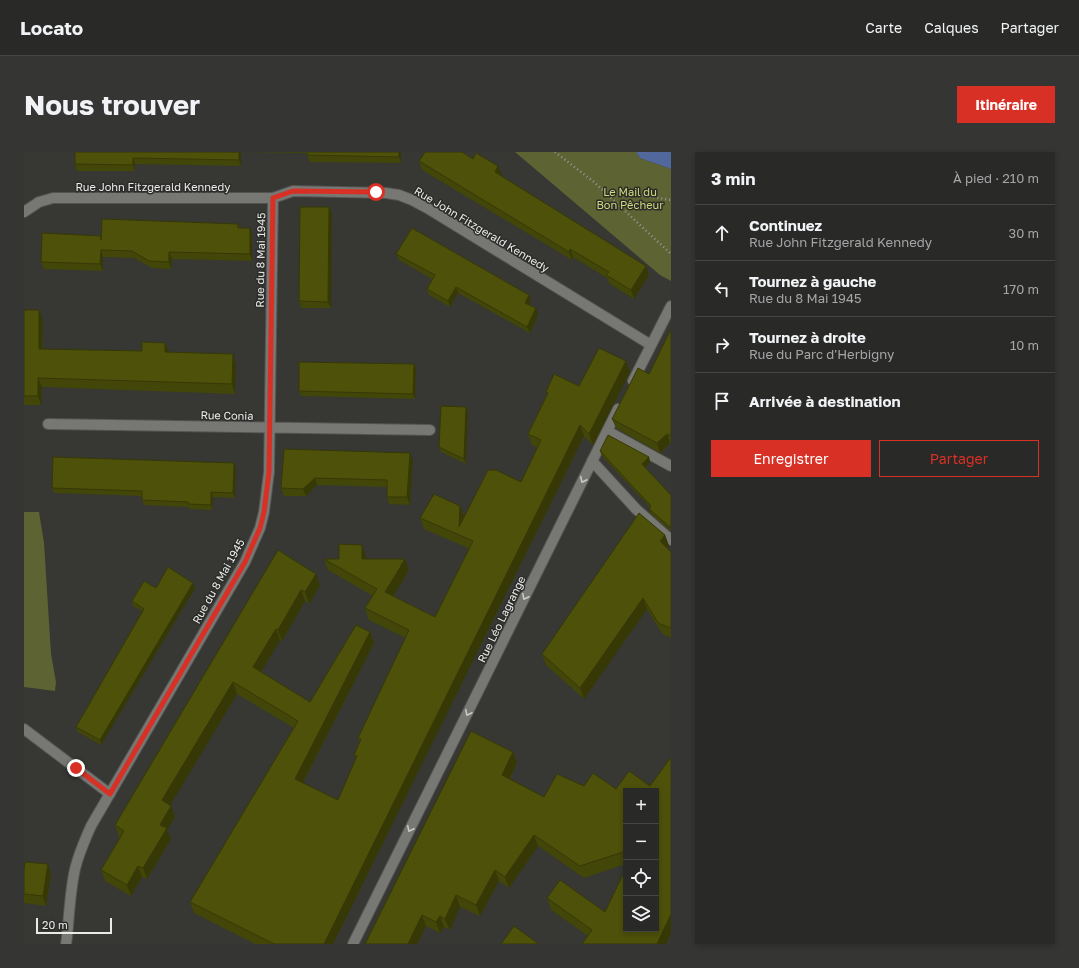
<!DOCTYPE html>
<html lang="fr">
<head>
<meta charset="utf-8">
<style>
  body { margin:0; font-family:"Golos Text",sans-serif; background:#353533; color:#f1f3f6 }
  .controls { position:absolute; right:12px; bottom:12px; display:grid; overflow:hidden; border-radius:0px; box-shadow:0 2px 6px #0003 }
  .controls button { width:36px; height:36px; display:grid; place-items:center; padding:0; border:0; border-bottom:1px solid #454544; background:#292927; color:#f1f3f6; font:20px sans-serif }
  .scale { position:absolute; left:12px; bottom:10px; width:76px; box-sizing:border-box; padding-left:4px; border:2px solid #eaebe9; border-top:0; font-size:11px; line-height:14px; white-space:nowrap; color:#eaebe9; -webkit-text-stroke:3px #2c2d2a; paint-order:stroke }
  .stop { position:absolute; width:12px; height:12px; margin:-9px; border:3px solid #d93025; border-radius:50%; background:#fff }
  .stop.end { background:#d93025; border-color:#fff; box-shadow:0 1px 4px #0008 }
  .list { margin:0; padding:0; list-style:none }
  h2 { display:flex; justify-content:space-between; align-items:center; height:52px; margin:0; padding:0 16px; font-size:17px }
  h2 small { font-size:13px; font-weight:400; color:#a5a6a7 }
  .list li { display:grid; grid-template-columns:26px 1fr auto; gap:12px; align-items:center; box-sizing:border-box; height:56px; padding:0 16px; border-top:1px solid #454544 }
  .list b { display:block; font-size:15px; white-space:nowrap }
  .list p { margin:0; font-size:13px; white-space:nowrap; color:#a5a6a7 }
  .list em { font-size:13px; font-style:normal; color:#a5a6a7 }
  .actions { display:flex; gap:8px; padding:12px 16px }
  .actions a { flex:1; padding:9px 0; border:1px solid #d93025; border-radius:0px; text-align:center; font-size:14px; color:#d93025 }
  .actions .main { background:#d93025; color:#fff }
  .icon { flex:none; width:22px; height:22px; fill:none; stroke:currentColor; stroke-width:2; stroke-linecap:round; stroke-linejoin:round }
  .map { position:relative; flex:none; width:647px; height:792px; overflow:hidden; border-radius:0px }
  header { display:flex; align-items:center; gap:24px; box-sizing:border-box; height:56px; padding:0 20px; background:#292927; border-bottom:1px solid #454544 }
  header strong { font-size:19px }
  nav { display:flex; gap:22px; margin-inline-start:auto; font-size:14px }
  .intro { display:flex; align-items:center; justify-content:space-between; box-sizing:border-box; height:96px; padding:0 24px }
  h1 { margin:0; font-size:28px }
  .button { padding:10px 18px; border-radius:0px; background:#d93025; color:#fff; font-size:14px; font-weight:700 }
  main { display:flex; gap:24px; padding:0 24px }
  aside { flex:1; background:#292927; border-radius:0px; box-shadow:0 2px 6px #0003 }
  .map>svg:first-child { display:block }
  .green { fill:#5e6333 }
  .water { fill:#51689c }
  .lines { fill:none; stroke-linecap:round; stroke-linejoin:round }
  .service-casing { stroke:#535351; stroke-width:12 }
  .minor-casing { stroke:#535351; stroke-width:12 }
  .path { stroke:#979895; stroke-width:2.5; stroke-dasharray:1 3; stroke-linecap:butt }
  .service { stroke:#777774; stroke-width:10 }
  .minor { stroke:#777774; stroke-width:10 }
  .wall { fill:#424608 }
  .shaded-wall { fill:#363906 }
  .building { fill:#4d5109; stroke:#363906 }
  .oneway { stroke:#c8c8c6 }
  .route { stroke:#d93025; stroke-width:5 }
  .labels { text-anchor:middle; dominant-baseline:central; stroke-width:3; stroke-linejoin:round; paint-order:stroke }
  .street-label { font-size:11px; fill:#eaebe9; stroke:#2c2d2a }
  .park-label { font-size:11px; fill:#d0d97b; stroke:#2c2d2a }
</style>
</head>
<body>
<header>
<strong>Locato</strong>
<nav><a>Carte</a><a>Calques</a><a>Partager</a></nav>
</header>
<div class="intro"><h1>Nous trouver</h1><a class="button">Itinéraire</a></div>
<main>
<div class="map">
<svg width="647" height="792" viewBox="0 0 647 792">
  <rect width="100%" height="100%" fill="#373734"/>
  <path class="green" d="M491,0H612L616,6L647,17V129L636,123Z
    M0,360H15L20,391L27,502L32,530L31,539L0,535Z"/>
  <path class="water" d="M612,0H647V17L616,6Z"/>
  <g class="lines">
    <defs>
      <path id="service" d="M568,309L612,357L647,388"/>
      <path id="minor" d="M0,60L15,50L29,46H249L269,39L362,41L375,43L388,48L403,56L627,193
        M609,229L647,154
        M24,272L406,278
        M583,279L647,314
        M0,577L86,642
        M42,792L43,785C45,765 46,742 50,722C53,705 60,690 67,674L221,410L236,376L240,360L245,320L249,46
        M329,792L594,257"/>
    </defs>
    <use href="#service" class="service-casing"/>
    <use href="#minor" class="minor-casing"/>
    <path class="path" d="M531,0L570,30L647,102
      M578,37L647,48"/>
    <use href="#service" class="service"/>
    <use href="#minor" class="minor"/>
  </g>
  <path class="wall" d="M51,0H377V11L286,10L283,3V1L217,0V14L111,12V19H53L51,12Z
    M449,7L478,23L477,24L622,114L625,123L610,147L586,132L583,126L549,105L548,108L398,18L395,9Z
    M305,55L308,62L307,156H277L275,149Z
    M214,72L216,76L228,83V109L148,107L147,117L128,116L110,106L79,105V119L20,117L17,110L77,84Z
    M372,102L507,149L505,153L514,163L506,181L434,141L426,155L405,143L403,137L408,127L375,108Z
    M0,158L19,168V197L118,199L141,191L145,200L212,212L211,242L18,235L17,253H0Z
    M647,177V291H646L636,301L592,276L588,267L625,222Z
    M390,212L392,217L391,247L277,244L275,239Z
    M606,220L569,293L560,284L309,792H231L170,761L166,750L270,576L213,542L146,653L147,654L151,665L143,678L147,687L123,727L118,725L107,744L81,729L77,718L96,685H95L91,673L254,398L296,433L285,452L281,449L258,489L256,488L237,520L286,550L346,480L350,491L279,631L314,648L332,608L330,603L336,590L334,586L382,486L345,468L341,456L349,444L304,418L300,407H315L342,404V407L385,418L381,424V425L369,444L411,465L446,397L400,377L396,366H440L497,330L514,296L508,293L504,282L523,242L522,240L555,234Z
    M442,255L444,260L442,312L417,300L415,295Z
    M260,297L389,308L386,353L365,352L363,345V335L293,333L282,344H260L257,336Z
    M576,299L625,305L626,310L621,316L647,343V379L627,362L625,357L626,355L578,304Z
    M212,316L211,346L189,345L188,358L165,357V355L120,353L118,348V344L30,341L28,336Z
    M641,383L645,394L643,396L647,400V486L640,483L637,480L623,457L560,547L522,513L518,502Z
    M132,436H171L77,593L54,580L52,575L118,459L109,454L108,449Z
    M447,579L489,600L493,611L486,627L520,645L533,622L560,634L569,621L592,637L605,619L626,634L647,605V782L642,792H558L564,784L527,758L523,746L536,728L581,760L602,716V777H632V639H602V712L560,726L514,694L485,736L475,729L456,764L436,755L426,778L420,775L416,781L402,774L393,792H341Z
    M0,718L27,722L22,754L0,751Z"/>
  <path class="shaded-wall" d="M215,0H217V14L215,8Z
    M375,0H377V11L375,5Z
    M109,6L111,12V19L109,13Z
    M474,14L478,23L474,29L471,20Z
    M305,55L308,62L307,156L304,150Z
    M226,76L228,83V109L226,102Z
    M546,97L549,105L548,108L545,100Z
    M77,98L79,105V119L76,112Z
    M145,100L148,107L147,117L145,110Z
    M622,114L625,123L610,147L607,138Z
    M432,135L434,141L426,155L424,149Z
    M505,143L507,149L503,157L501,151Z
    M512,156L514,163L506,181L503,175Z
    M15,158L19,168L18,206L15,197Z
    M141,191L145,200H141Z
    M209,202L212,212L211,242L208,232Z
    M602,209L606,220L569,293L565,282Z
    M390,212L392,217L391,247L389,242Z
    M14,226L18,235L17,253L14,244Z
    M442,255L444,260L442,312L440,307Z
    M556,273L560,284L309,792H300Z
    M643,282L646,291L636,301L633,291Z
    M386,301L389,308L386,353L383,345Z
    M625,305L626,310L620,317L618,312Z
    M210,311L212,316L211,346L209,341Z
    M291,326L293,333L282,344L279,337Z
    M187,340L189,345L188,358L187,353Z
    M436,354L440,365L435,375Z
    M641,383L645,394L640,400L636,389Z
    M338,393L342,404V418L338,407Z
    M381,407L385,418L381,424V425L365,451L361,440Z
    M292,422L296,433L285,452L281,440Z
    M169,431L171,436L77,593L76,588Z
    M277,438L281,449L258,489L254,478Z
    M619,446L623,457L560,547L556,536Z
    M252,477L256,488L233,527L229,515Z
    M346,480L350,491L275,638L271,627Z
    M209,530L213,542L142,660L138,648Z
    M489,600L493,611L482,634L478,623Z
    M147,654L151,665L143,678L147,687L123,727L119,716L136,673Z
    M510,683L514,694L485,736L481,725Z
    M24,712L27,722L22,754L19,744Z
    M114,714L118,725L107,744L103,733Z
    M471,718L475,729L456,764L452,753Z
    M432,743L436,755L426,778L421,767Z
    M647,762V782L642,792H633Z
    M398,763L402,774L393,792H384Z
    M416,764L420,775L416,781L412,770Z"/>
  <path class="building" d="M51,0H215V8L109,6V13L51,12Z
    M283,0H375V5L283,3Z
    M401,0H438L449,7L452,1L474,14L471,20L622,114L607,138L582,123L585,120L546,97L545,100L395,9Z
    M276,55H305L304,150L275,149Z
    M78,67L214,72V76H226V102L145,100V110L125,109L108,99L77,98L76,112L17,110L18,81L77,84V88Z
    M388,76L505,143L501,151L512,156L503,175L432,135L424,149L403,137L411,123L372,102Z
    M0,158H15V197L118,199V190L141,191V200L209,202L208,232L14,226V244H0Z
    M647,177V284L643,282L633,291L588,267L614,216L625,222Z
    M575,196L602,209L565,282L556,273L300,792H250L166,750L274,569L209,530L138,648L147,654L136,673L143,676L119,716L114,714L103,733L77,718L100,679L91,673L254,398L292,422L281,440L277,438L254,478L252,477L229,515L286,550L332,473L346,480L271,627L314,648L333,604L330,603L337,587L334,586L385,478L341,456L353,437L300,407H315V392L338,393V407H381L377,413V414L361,440L411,465L449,389L396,366L410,342L436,354L435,375L464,318H472L497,330L517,288L504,282L524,241L522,240L530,222L555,234Z
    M275,210L390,212L389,242L275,239Z
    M417,254L442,255L440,307L415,295Z
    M584,283L625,305L618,312L647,343V376L625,357L627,354L576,299Z
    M260,297L386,301L383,345H363V328L291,326L279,337L257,336Z
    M29,305L210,311L209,341L187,340V353L164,352V350L118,348V339L28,336Z
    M615,361L641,383L636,389L647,400V476L636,472L633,469L619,446L556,536L518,502Z
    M144,415L169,431L76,588L52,575L120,457L108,449L120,429L132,436Z
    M447,579L489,600L478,623L520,645L533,622L560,634L569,621L592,637L605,619L626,634L647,605V762L633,792H558L568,778L523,746L536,728L581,760L602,716V777H632V639H602V699L556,714L510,683L481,725L471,718L452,753L432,743L421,767L416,764L412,770L398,763L384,792H341Z
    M1,710L24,712L19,744L0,742V718Z
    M490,774L515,792H477Z"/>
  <defs><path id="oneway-chevron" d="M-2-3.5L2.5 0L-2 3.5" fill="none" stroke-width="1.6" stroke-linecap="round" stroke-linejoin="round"/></defs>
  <g class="oneway">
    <use href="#oneway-chevron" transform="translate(559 328) rotate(116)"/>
    <use href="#oneway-chevron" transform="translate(501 445) rotate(116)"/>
    <use href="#oneway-chevron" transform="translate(444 561) rotate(116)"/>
    <use href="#oneway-chevron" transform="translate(386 677) rotate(116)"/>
  </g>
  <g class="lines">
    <path class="route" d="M52,616L86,642L221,410L236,376L240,360L245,320L249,46L269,39L352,40"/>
  </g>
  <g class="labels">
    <g class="street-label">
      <text x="129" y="34">Rue John Fitzgerald Kennedy</text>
      <text transform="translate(458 77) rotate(31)">Rue John Fitzgerald Kennedy</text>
      <text transform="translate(236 108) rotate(-89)">Rue du 8 Mai 1945</text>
      <text transform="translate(203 263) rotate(1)">Rue Conia</text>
      <text transform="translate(194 429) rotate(-61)">Rue du 8 Mai 1945</text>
      <text transform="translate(477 467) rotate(-64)">Rue Léo Lagrange</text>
    </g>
    <g class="park-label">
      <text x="606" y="39">Le Mail du<tspan x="606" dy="13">Bon Pêcheur</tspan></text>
    </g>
  </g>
</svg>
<div class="controls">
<button>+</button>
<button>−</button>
<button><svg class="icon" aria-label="locate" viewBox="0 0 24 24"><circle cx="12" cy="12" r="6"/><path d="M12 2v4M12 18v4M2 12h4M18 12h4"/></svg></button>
<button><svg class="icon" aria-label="layers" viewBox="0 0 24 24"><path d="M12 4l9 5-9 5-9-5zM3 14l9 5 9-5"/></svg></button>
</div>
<div class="scale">20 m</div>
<div class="stop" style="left:352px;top:40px"></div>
<div class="stop end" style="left:52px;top:616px"></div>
</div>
<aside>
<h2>3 min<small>À pied · 210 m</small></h2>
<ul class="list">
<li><svg class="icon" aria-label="ahead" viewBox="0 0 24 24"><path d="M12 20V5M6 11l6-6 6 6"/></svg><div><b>Continuez</b><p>Rue John Fitzgerald Kennedy</p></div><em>30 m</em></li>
<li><svg class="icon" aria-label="left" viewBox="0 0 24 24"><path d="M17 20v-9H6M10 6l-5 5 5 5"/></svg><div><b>Tournez à gauche</b><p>Rue du 8 Mai 1945</p></div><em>170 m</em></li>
<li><svg class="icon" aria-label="right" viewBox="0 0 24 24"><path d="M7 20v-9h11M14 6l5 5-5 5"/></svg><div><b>Tournez à droite</b><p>Rue du Parc d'Herbigny</p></div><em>10 m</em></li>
<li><svg class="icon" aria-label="arrive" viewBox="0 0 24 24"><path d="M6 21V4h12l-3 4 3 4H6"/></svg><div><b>Arrivée à destination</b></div></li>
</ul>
<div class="actions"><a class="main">Enregistrer</a><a>Partager</a></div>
</aside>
</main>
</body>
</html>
